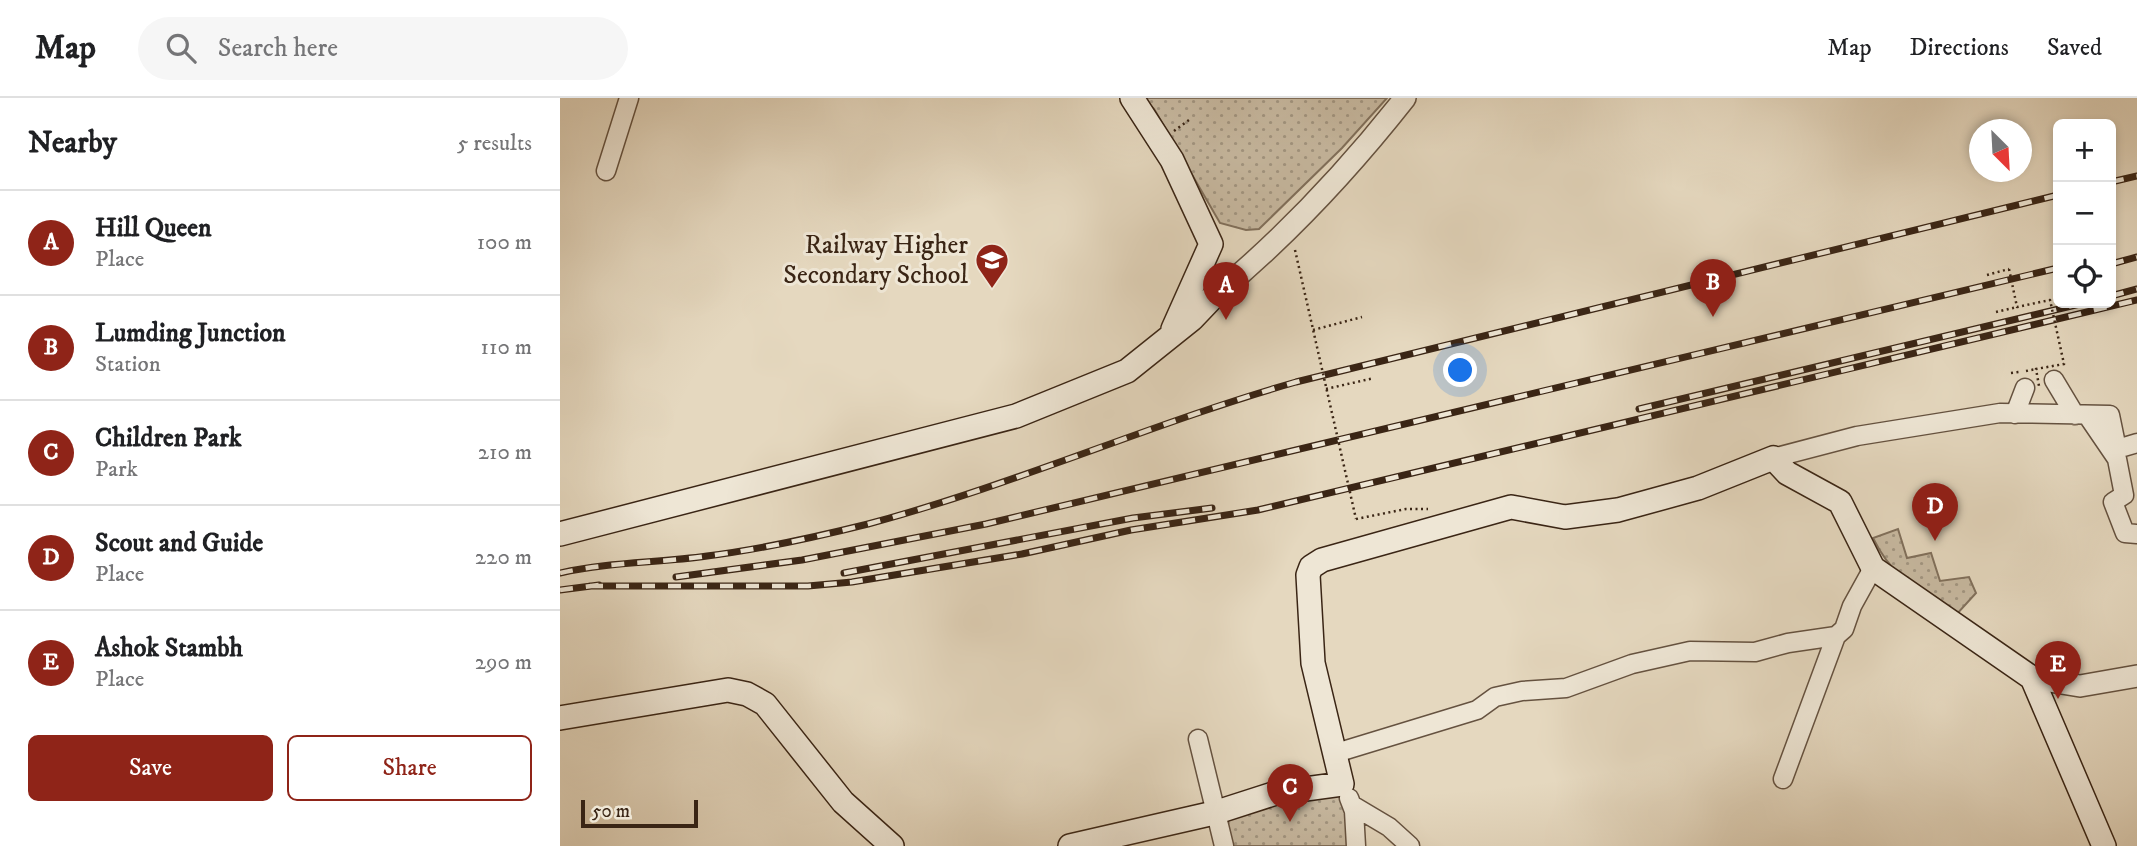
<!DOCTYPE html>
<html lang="en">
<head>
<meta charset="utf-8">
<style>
  body { margin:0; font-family:"IM FELL DW Pica",serif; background:#f6f6f6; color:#202124 }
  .controls { position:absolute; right:21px; top:21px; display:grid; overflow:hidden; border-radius:10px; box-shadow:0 4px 10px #0003 }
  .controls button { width:63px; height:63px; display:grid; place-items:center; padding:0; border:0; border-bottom:2px solid #e0e0e0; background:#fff; color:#202124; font:35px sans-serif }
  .compass { position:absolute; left:1409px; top:21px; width:63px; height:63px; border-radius:50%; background:#fff; box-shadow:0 4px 10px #0003; rotate:156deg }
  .scale { position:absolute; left:21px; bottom:18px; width:117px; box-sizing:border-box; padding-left:7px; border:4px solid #3a2515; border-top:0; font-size:19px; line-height:24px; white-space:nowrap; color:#3a2515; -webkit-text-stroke:5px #eee6d5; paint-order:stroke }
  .you { position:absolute; left:901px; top:273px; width:24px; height:24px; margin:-18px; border:5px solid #fff; border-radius:50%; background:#1a73e8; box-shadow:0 0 0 10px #1a73e833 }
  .badge { display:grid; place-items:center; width:46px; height:46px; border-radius:50%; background:#8f2418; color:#fff; font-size:23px; font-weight:700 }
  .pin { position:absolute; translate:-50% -58px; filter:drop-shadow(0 2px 4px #0008) }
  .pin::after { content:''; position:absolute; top:37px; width:24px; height:21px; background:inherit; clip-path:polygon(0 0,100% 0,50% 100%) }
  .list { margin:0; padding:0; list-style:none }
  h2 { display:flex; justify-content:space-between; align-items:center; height:91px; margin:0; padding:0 28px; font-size:30px }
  h2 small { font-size:23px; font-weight:400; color:#757577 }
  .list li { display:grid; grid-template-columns:46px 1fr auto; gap:21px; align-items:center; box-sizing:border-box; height:105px; padding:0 28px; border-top:2px solid #e0e0e0 }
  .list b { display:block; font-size:26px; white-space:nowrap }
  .list p { margin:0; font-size:23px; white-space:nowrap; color:#757577 }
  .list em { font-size:23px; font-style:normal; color:#757577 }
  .actions { display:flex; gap:14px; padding:21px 28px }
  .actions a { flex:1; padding:16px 0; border:2px solid #8f2418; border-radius:10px; text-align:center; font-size:24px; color:#8f2418 }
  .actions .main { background:#8f2418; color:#fff }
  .icon { flex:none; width:38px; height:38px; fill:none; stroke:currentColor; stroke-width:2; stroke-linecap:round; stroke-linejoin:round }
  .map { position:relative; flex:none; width:1577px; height:748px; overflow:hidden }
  header { display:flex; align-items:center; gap:42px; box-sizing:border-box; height:98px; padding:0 35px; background:#fff; border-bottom:2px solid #e0e0e0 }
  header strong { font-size:33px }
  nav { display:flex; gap:38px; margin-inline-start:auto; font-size:24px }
  .search { width:490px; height:63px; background:#f6f6f6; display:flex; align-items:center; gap:18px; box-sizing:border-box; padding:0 24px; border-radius:38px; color:#757577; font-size:26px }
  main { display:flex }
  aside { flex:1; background:#fff }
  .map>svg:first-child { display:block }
  .park { fill:url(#park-dots); stroke:#81705c; stroke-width:2 }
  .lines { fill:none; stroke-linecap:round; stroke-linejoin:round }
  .minor-casing { stroke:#655240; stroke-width:21 }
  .tertiary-casing { stroke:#655240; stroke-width:24 }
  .secondary-casing { stroke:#3a2515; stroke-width:26 }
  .path { stroke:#3a2515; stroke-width:2.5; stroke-dasharray:2 3.5; stroke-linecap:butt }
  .minor { stroke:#eee6d5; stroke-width:18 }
  .tertiary { stroke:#eee6d5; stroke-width:21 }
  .secondary { stroke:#eee6d5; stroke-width:23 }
  .rail-casing { stroke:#3a2515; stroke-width:7 }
  .rail { stroke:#eee6d5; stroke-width:4.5; stroke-dasharray:13; stroke-linecap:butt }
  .path-bridge { stroke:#3a2515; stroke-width:2.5; stroke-dasharray:2 3.5; stroke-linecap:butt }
  .labels { text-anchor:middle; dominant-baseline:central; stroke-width:6; stroke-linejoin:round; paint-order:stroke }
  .poi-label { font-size:26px; fill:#3a2515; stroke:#eee6d5; text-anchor:end }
</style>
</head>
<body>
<header>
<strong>Map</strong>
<div class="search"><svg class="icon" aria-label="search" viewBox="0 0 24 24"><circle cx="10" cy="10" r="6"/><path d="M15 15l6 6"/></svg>Search here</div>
<nav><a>Map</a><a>Directions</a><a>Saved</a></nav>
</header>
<main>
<aside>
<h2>Nearby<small>5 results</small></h2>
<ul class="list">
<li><span class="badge">A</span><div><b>Hill Queen</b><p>Place</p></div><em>100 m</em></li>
<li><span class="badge">B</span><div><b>Lumding Junction</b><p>Station</p></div><em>110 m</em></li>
<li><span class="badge">C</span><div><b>Children Park</b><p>Park</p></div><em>210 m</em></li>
<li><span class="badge">D</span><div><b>Scout and Guide</b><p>Place</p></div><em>220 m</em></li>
<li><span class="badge">E</span><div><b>Ashok Stambh</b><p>Place</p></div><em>290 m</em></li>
</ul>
<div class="actions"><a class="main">Save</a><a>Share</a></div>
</aside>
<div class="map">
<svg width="1577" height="748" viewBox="0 0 1577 748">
  <defs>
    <pattern id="park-dots" width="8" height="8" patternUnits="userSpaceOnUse" patternTransform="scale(1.75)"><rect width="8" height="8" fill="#c8baa2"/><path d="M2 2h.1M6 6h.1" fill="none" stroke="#a39783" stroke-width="1.8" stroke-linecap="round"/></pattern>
  </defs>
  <rect width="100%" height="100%" fill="#e5d8bf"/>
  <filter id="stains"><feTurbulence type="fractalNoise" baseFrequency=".00286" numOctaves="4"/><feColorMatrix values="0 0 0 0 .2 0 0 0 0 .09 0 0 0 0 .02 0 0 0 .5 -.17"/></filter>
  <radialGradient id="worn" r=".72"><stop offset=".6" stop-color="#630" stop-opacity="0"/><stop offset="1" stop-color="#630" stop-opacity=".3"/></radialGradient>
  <path class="park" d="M582,0H827L782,50L699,131L686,132L660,125L594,11Z
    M1338,431L1347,460L1371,455L1380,483L1409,479L1416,495L1396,517C1359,493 1333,481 1313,440Z
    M782,686L796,748H664L654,715Z"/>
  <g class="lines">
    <defs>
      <path id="minor" d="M46,73L69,0
        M1494,282L1515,317
        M1455,316L1465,290
        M1527,317L1557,361L1564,397L1553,404L1565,435L1577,436
        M1213,360L1297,338L1440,315L1550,317L1557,351L1577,345
        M638,641L664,748
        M776,655L917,612L935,599L962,593L1006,590L1072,566L1130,553L1195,554L1228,545L1276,538L1284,531L1292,508L1313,470
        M1223,681L1276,538
        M789,700L794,713L796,748
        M792,707L829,729L850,748"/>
      <path id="tertiary" d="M652,200C726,139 786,75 845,0
        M1472,580L1520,588L1577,578"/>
      <path id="secondary" d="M572,0L612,62L651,146L613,231
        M0,436L456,318L567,273L632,221L652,200
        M0,620L168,592L187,596L205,606L283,704L332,748
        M510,748L654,715L716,695L782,686L753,565L748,477L751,469L762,462L951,409L1005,419L1058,412L1138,390L1213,360L1227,375L1280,404L1313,470L1472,580L1544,748"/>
    </defs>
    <use href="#minor" class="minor-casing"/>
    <use href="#tertiary" class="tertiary-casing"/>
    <use href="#secondary" class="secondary-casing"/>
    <path class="path" d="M614,33L629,22
      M1427,177L1449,171
      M1436,214L1457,209
      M753,232L802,219
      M1466,273L1476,271
      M1451,275L1459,274
      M766,291L814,280
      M796,421L846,411H868"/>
    <use href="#minor" class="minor"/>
    <use href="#tertiary" class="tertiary"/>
    <use href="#secondary" class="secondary"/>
    <defs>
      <path id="rail" d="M1551,84L1577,78
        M1551,166L1577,159
        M1551,198L1577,191
        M1079,311L1524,205
        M0,475C49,464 98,465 147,458C202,451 256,439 308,426C454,387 592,325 736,284L1498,97
        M284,475L573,420L652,410
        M116,479L242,462L426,426L1498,170
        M30,488H248L292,484L462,456L571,432L698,412L1577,202
        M0,492L39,487"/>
    </defs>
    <use href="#rail" class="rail-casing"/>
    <use href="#rail" class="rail"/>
    <path class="path-bridge" d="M735,152L796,421
      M1449,171L1457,209L1490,202L1504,266L1476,271L1479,288"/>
  </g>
  <defs>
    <symbol id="school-pin" viewBox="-11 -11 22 30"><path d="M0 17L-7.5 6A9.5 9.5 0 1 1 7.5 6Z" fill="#8f2418" stroke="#eee6d5"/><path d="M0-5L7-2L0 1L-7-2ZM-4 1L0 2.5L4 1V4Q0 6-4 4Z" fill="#fff"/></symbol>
  </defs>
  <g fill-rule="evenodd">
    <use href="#school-pin" x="413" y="143" width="38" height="52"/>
  </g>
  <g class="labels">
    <g class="poi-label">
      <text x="408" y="147">Railway Higher<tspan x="408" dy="30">Secondary School</tspan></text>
    </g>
  </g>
  <rect width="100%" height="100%" filter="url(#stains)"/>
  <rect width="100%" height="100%" fill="url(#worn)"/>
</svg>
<div class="controls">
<button>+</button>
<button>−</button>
<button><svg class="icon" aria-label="locate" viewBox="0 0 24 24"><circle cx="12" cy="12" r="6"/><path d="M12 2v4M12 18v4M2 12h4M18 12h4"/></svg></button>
</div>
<svg class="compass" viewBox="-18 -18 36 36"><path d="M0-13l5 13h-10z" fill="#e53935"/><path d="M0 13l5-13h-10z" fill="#757577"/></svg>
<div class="scale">50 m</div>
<div class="you"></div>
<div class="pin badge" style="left:666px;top:222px">A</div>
<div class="pin badge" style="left:1153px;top:219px">B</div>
<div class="pin badge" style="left:730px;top:724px">C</div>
<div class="pin badge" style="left:1375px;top:443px">D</div>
<div class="pin badge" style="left:1498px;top:601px">E</div>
</div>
</main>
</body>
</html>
